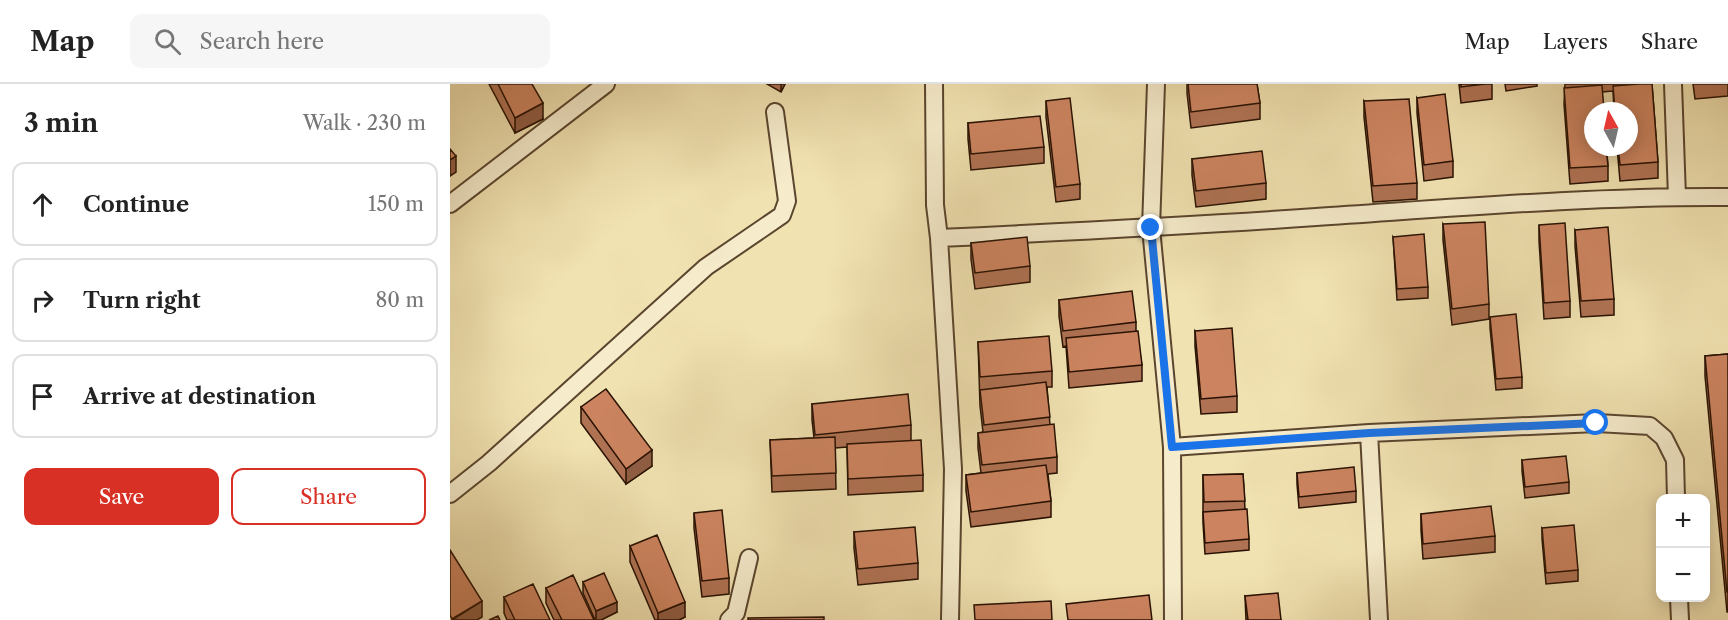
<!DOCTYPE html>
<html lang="en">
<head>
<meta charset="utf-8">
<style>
  body { margin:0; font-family:"Libre Caslon Text",serif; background:#f6f6f6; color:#222 }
  .controls { position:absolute; right:18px; bottom:18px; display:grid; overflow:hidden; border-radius:12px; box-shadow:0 3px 15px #0003 }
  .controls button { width:54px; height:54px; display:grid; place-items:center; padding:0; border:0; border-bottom:2px solid #e0e0e0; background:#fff; color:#222; font:30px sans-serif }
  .compass { position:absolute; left:1134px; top:18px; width:54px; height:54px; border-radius:50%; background:#fff; box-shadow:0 3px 15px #0003; rotate:352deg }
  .stop { position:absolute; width:18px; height:18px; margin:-14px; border:4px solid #1a73e8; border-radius:50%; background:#fff }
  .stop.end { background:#1a73e8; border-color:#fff; box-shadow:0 2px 6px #0008 }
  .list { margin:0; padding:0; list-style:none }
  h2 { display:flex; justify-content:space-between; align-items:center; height:78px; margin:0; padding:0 24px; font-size:26px }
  h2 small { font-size:20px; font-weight:400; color:#767676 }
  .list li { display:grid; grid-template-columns:39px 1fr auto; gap:18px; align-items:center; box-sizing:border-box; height:84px; margin:0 12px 12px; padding:0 12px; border:2px solid #e0e0e0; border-radius:12px }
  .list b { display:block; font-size:22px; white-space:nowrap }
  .list em { font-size:20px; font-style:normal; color:#767676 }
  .actions { display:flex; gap:12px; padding:18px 24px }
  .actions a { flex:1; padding:14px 0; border:2px solid #d93025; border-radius:12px; text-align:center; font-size:21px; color:#d93025 }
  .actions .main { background:#d93025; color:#fff }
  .icon { flex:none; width:33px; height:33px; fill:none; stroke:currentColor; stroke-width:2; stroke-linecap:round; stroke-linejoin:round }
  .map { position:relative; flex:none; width:1278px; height:536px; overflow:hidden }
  header { display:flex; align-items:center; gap:36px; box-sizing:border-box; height:84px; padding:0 30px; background:#fff; border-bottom:2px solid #e0e0e0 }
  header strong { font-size:28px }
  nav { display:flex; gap:33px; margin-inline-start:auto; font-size:21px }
  .search { width:420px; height:54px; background:#f6f6f6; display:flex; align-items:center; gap:15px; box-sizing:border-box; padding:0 21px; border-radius:12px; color:#767676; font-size:22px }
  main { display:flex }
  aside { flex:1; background:#fff }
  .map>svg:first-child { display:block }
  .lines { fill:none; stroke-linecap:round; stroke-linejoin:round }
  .street-casing { stroke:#5a452e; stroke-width:20 }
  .street { stroke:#f6eccc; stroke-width:16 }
  .wall { fill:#af7253; stroke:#281102; stroke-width:1.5 }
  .shaded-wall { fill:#8f5c43; stroke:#281102; stroke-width:1.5 }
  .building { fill:#cc8460; stroke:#281102; stroke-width:1.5 }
  .route { stroke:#1a73e8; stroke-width:8 }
</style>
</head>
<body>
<header>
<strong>Map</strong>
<div class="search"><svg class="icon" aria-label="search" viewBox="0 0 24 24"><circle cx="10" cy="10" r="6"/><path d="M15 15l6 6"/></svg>Search here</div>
<nav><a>Map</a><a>Layers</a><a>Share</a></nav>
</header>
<main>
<aside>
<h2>3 min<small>Walk · 230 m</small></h2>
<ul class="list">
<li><svg class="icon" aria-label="ahead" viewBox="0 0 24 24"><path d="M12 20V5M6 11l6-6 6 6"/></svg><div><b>Continue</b></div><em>150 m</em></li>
<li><svg class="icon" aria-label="right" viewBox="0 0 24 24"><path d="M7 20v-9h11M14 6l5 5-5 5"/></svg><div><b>Turn right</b></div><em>80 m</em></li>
<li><svg class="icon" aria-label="arrive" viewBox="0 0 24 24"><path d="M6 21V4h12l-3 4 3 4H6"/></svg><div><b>Arrive at destination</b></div></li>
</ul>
<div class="actions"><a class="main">Save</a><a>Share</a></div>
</aside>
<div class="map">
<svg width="1278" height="536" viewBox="0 0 1278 536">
  <rect width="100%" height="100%" fill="#f1e2b1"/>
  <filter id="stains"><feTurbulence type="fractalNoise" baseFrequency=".00333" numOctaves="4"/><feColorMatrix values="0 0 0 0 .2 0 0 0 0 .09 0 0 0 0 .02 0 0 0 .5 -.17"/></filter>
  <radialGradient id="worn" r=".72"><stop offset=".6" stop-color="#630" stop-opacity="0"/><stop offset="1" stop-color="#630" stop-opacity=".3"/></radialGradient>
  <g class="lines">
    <defs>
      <path id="street" d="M484,0L485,121L489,154L503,385L500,536
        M706,0L701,144L722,363L723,536
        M1223,0L1227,113
        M0,120L156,0
        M489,154C615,148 740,142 866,133C1003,124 1140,112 1278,113
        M722,363L919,349
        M0,410L39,379L256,183L332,131L337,117L325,28
        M1229,514L1230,536
        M279,536L286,529L299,474
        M929,536L919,349L1147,339L1200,342L1214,354L1225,376L1226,414"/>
    </defs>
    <use href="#street" class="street-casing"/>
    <use href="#street" class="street"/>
  </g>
  <path class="wall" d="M39,0H82L93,35L65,49Z
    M317,0H335L331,8Z
    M737,0H807L810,19V35L741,44L737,9Z
    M1009,0H1042V15L1011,19Z
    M1055,0H1087V2L1056,7Z
    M1115,0H1202L1208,78V94L1170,97L1167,63H1179V27H1164L1163,7L1152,8L1158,82V97L1120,100L1114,20Z
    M1243,0H1278V12L1245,15Z
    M967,14L1003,77V93L974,97L967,29Z
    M596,17L630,100V115L606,118L596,33Z
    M914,17L967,99V115L923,118L914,33Z
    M518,39L594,63V79L521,86L518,55Z
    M742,75L816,99V115L746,123L742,91Z
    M993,140L1039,220V235L1002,241L993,156Z
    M1089,141L1120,217V233L1094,235L1089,157Z
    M1125,146L1164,215V231L1131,233L1125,162Z
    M943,153L978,203V214L947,216Z
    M521,159L580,182V198L525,205L521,175Z
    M609,216L686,238V247L692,281V297L619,304L616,262L613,263L609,232Z
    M1040,233L1072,293V304L1046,306L1040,244Z
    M745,247L787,312V328L751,330L745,262Z
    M528,258L602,287V303H597L600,341L607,373V389L598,390L601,417V433L521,443L516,407V391L531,389L528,364V349L533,348L530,322Z
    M1278,270V528H1277L1255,292V272Z
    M362,320L461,341V357L473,391V407L398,411L397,363L385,364L386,405L322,408L320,356L364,354L362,336Z
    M131,323L202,382L176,400L131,339Z
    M1072,376L1119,398V409L1075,414L1072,387Z
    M847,389L906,407V418L849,424L847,400Z
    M793,390L795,425L799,455V466L755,470L753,439V391Z
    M244,429L279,494V510L252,513L244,444Z
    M971,430L1045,452V468L973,475L971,446Z
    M1092,444L1128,486V497L1096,500L1092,455Z
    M404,448L468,479V495L408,501L404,464Z
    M180,462L235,533L229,536H205L180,478Z
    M133,498L167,528L151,536H145L133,509Z
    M96,504L144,536H104L96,519Z
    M795,512L831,536H796Z
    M54,513L100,536H57L54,529Z"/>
  <path class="shaded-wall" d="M331,0H335L331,8Z
    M93,19V35L65,49V34Z
    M6,72V88L0,92V76Z
    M202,366V382L176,400V385Z
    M32,517V533L27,536H2Z
    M167,518V528L151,536H146V527Z
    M235,518V533L229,536H208V529Z"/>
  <path class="building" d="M48,0H82L93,19L65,34Z
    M738,0H807L810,19L741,28Z
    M1011,0H1035L1011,3Z
    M1189,0H1202L1208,78L1170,81L1168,63H1179V27H1165L1163,2Z
    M1152,1L1154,27H1143V63H1156L1158,82L1120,84L1114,4Z
    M995,10L1003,77L974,81L967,14Z
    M620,14L630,100L606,103L596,17Z
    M959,15L967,99L923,102L914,17Z
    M590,32L594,63L521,70L518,39Z
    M0,65L6,72L0,76Z
    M812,67L816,99L746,107L742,75Z
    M1035,138L1039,220L1002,225L993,140Z
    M1115,139L1120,217L1094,219L1089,141Z
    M1158,143L1164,215L1131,217L1125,146Z
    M974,150L978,203L947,205L943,153Z
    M577,153L580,182L525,189L521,159Z
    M682,207L686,238L613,247L609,216Z
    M1066,230L1072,293L1046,295L1040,233Z
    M782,244L787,312L751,315L745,247Z
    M688,247L692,281L619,288L616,254Z
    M599,252L602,287L530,293L528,258Z
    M1278,270V508H1277L1255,272Z
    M596,298L600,333L534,341L530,306Z
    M156,305L202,366L176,385L131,323Z
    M458,310L461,341L365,351L362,320Z
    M604,340L607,373L532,381L528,349Z
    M385,353L386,389L322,392L320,356Z
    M471,356L473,391L398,395L397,360Z
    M1116,372L1119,398L1075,403L1072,376Z
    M596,381L601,417L521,428L516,391Z
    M904,383L906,407L849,413L847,389Z
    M793,390L795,417L754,418L753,391Z
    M1041,422L1045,452L973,460L971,430Z
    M797,425L799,455L755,459L753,428Z
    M272,426L279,494L252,497L244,429Z
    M1124,441L1128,486L1096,489L1092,444Z
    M465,443L468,479L408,485L404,448Z
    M207,451L235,518L208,529L180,462Z
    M0,466L32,517L2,535L0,531Z
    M154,489L167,518L146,527L133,498Z
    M123,491L144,536H112L96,504Z
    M83,500L100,536H65L54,513Z
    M828,509L831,536H798L795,512Z
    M699,511L702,536H618L616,520Z
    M601,517L602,536H525L524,521Z
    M48,532L50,536H39Z
    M374,533V536H298V534Z"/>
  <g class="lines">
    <path class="route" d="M701,144L722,363L919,349L1146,339"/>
  </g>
  <rect width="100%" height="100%" filter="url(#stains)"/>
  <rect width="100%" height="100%" fill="url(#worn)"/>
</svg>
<div class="controls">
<button>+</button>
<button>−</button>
</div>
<svg class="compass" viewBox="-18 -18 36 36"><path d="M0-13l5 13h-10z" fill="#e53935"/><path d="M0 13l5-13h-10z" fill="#767676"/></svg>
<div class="stop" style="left:1146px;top:339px"></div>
<div class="stop end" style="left:701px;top:144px"></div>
</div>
</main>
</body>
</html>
